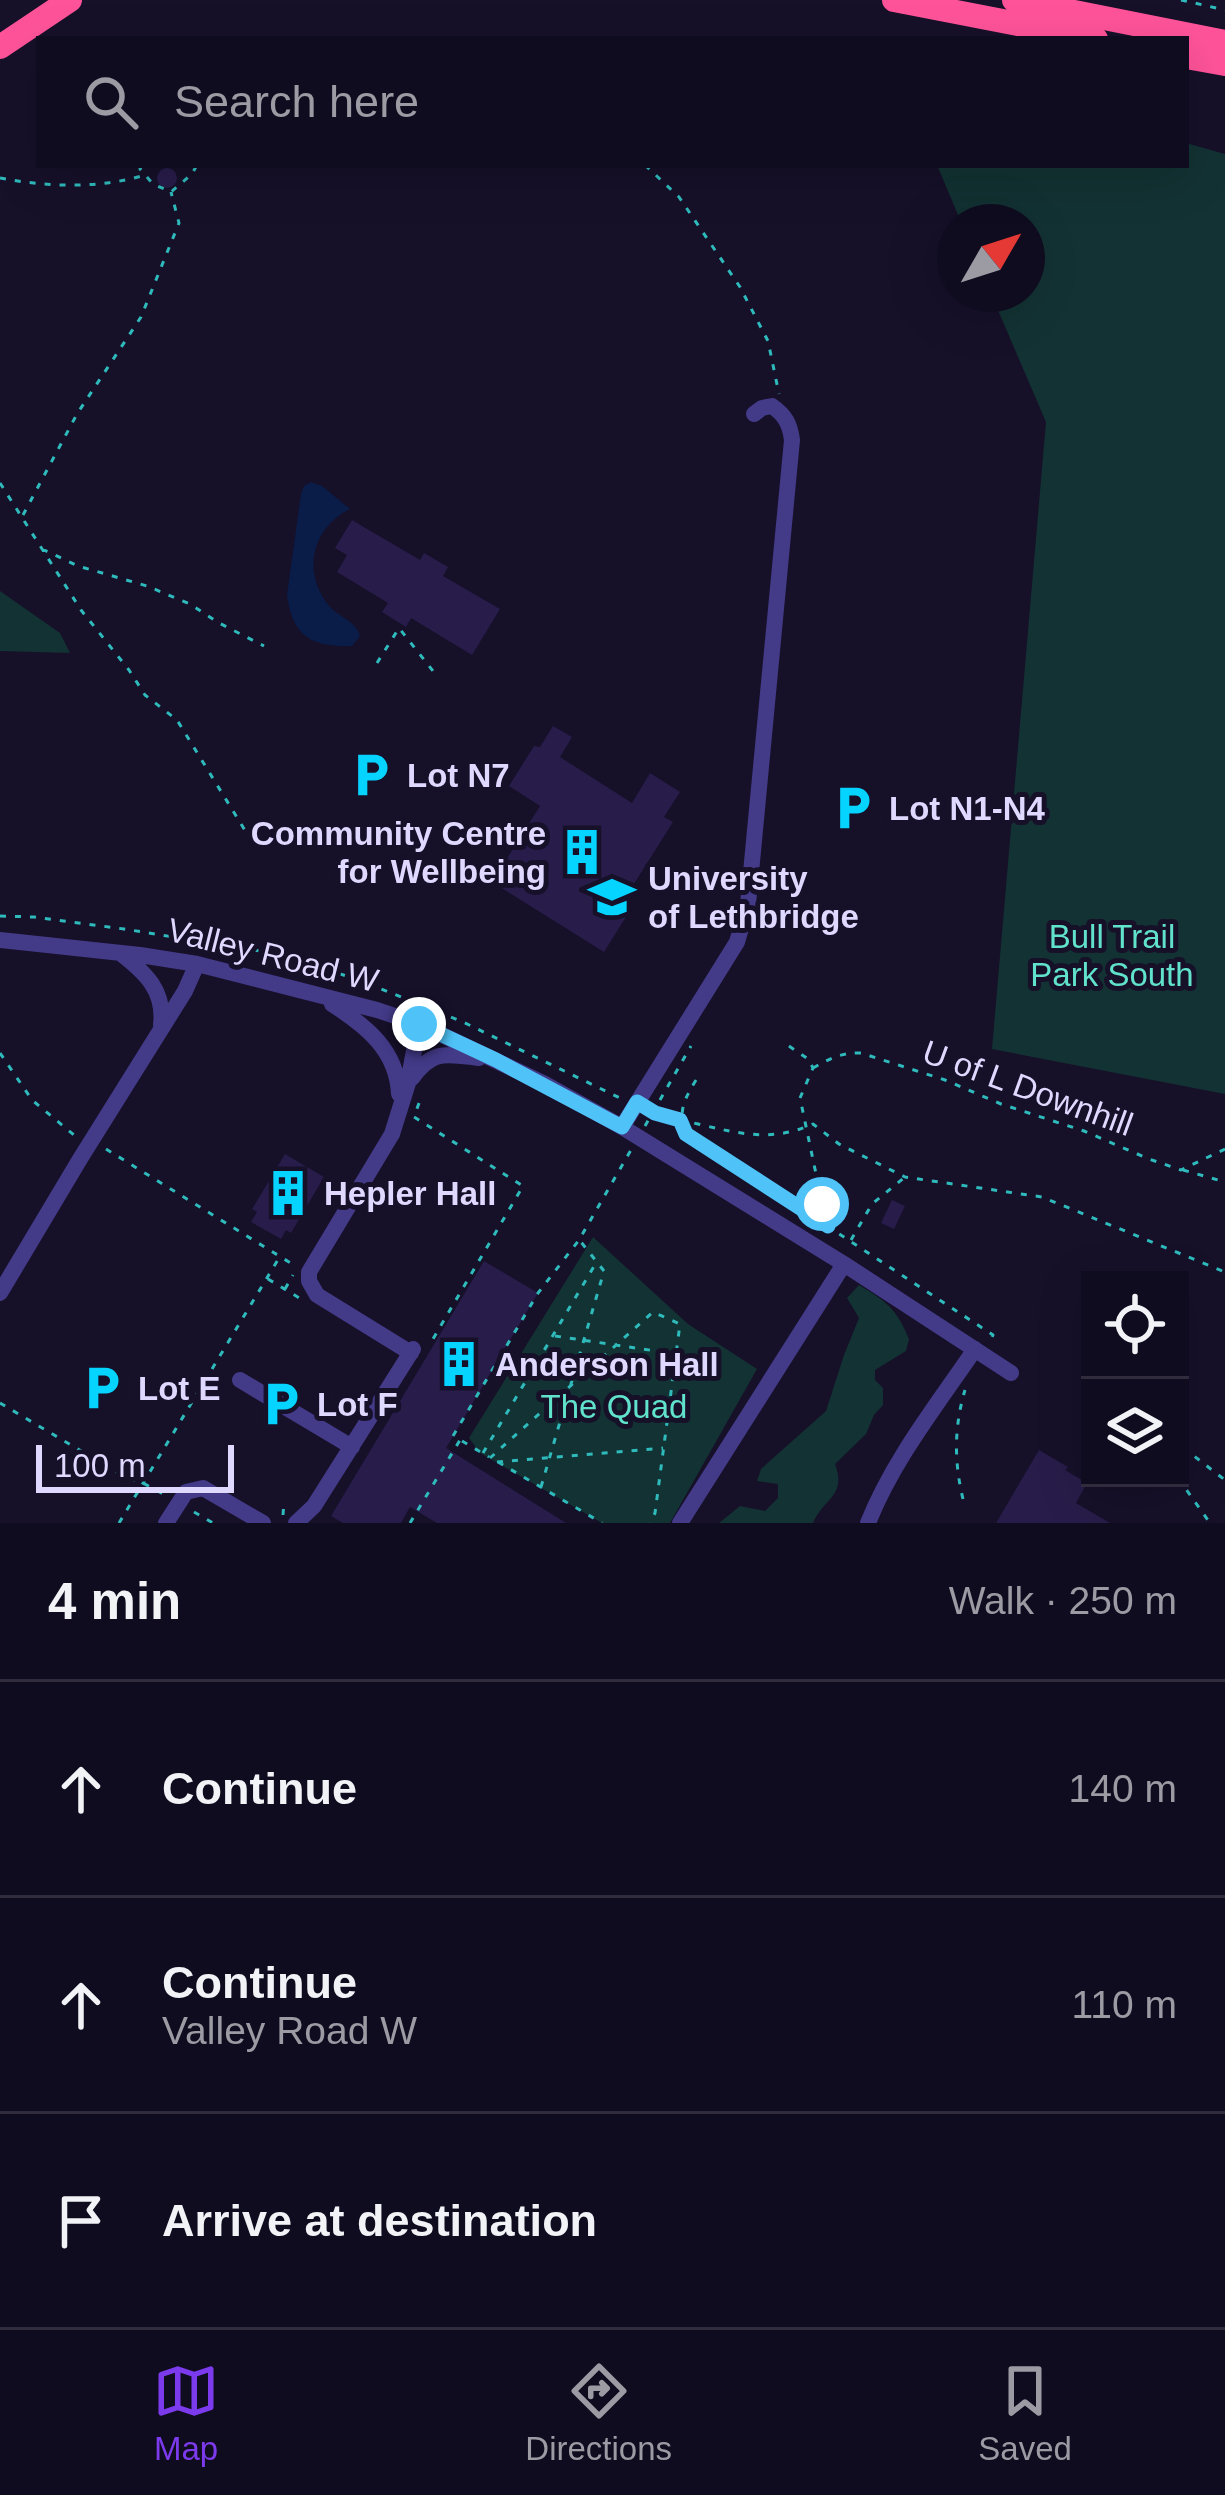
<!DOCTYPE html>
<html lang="en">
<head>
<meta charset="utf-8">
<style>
  body { margin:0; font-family:Helvetica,sans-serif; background:#1e1a2c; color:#f1f3f6 }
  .controls { position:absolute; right:36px; bottom:36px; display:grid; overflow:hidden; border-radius:0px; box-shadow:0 12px 48px #0002 }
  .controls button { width:108px; height:108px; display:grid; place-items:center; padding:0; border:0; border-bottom:3px solid #302c3d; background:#100c1f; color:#f1f3f6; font:60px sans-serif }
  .compass { position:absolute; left:937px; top:204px; width:108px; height:108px; border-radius:50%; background:#100c1f; box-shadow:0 12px 48px #0002; rotate:51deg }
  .scale { position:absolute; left:36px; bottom:30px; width:198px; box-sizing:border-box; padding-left:12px; border:6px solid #dfd8ff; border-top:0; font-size:33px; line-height:42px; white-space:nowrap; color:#dfd8ff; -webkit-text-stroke:9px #161029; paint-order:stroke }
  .stop { position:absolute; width:36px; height:36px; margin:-27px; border:9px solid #4fc3f7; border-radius:50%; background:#fff }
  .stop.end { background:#4fc3f7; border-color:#fff; box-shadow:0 3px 12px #0008 }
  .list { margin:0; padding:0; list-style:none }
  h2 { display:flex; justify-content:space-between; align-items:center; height:156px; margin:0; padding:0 48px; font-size:51px }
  h2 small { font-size:39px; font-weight:400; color:#9c9ba4 }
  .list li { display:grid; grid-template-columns:78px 1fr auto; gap:36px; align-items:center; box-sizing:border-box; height:216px; padding:0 48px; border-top:3px solid #302c3d }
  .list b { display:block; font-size:45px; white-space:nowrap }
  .list p { margin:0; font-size:39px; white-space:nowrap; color:#9c9ba4 }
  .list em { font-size:39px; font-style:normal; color:#9c9ba4 }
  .icon { flex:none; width:66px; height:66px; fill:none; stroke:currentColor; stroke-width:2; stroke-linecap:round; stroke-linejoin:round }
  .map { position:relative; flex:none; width:1225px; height:1523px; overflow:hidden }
  .search { position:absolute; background:#100c1f; box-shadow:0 12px 48px #0002; left:36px; right:36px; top:36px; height:132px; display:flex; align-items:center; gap:30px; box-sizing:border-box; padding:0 42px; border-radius:0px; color:#9c9ba4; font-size:45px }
  .sheet { height:804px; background:#100c1f }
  nav { display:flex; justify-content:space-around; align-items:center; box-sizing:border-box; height:168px; border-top:3px solid #302c3d; background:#100c1f; font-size:33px; color:#9c9ba4 }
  nav a { display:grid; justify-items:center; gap:6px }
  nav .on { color:#7c3aed }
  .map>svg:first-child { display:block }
  .green { fill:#133233 }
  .water { fill:#0a1c48 }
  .building { fill:#281c4a }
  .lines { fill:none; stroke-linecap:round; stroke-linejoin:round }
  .path { stroke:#2fbabc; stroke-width:3; stroke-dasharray:6 9; stroke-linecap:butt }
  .minor { stroke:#433a88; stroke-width:16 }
  .highway { stroke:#ff5399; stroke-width:24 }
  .route { stroke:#4fc3f7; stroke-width:15 }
  .labels { text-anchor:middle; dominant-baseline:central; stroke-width:10; stroke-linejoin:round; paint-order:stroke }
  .poi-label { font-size:33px; font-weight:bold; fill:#dfd8ff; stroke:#161029; text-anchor:start }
  .park-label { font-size:33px; fill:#61e2cb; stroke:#161029 }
  .street-label { font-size:33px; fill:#dfd8ff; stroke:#161029 }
</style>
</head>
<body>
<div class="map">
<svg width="1225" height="1523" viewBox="0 0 1225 1523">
  <rect width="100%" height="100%" fill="#161029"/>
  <path class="green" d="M1186,143L1225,154V1094L992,1049L1046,422L991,294H1027V222H961L937,165H1186Z
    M0,591L60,633L70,653L0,651Z
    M593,1237L688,1324L757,1369L670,1523H602L480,1453L469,1438Z
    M859,1285C886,1301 897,1309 909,1339L906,1351L875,1370V1380L883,1388V1405L874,1415L866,1434L835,1464C847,1496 824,1498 813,1523H719L740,1506L765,1511L778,1498V1484L757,1481L761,1469L826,1411L844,1355L859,1318L847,1298Z"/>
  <path class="water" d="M311,482L322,486L350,509C314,527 302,568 326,602C336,617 355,619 360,636L352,646C311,647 293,637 287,595L301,494L304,486Z"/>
  <path class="building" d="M157 178a10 10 0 1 1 20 0a10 10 0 1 1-20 0Z
    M352,520L420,560L424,553L448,567L443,576L500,609L472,655L411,618L406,627L382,612L388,603L337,572L347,555L335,548Z
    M553,726L572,737L560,757L632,803L650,773L680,792L664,817L673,822L620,906L629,912L604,952L492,882L540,806L509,786L534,746L540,747Z
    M285,1154L324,1177L291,1233L286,1230L281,1239L251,1222L257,1212L252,1209Z
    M892,1200L905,1206L894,1229L881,1223Z
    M484,1261L538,1293L446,1448L566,1523H437L410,1507L401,1523H343L331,1516Z
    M1039,1450L1068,1467L1065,1470L1087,1483L1076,1503L1110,1523H996Z"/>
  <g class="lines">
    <path class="path" d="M1181,0L1225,10
      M142,165L140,169L153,184L171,192L192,174L197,165
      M645,165L679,197L740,287L768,341L779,394
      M0,178C47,187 99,189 145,175
      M0,483L81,610L129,670L145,695L177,720L246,832
      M23,515L77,414L141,317L179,223L171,192
      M42,549L78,566L147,586L190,604L219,623L264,646
      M377,663L399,628L433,671
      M0,916L34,917L124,929L260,951L311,964L364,982L463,1022L620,1098
      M789,1046L808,1059L813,1068L800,1098L827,1226
      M0,1053L32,1100L74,1135L78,1134
      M813,1068C829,1059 842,1052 861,1053L945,1080L1001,1104L1084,1131L1149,1159L1181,1170L1225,1149
      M696,1080C684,1100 677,1112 687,1134L993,1335L991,1339
      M419,1103L414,1117L523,1186L430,1344
      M651,1111C666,1117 682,1120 698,1124C740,1134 773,1142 813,1124L839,1144L905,1177L1042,1197L1225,1272
      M645,1126L691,1046
      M106,1149L297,1267
      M1183,1170L1225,1182
      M851,1240L872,1204L905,1177
      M268,1279L301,1299
      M285,1289L293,1275
      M555,1336L676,1354
      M0,1403L125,1477L143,1483L165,1495
      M462,1441L489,1457
      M483,1453L596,1263
      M1180,1457L1194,1456L1225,1480
      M490,1458L653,1312L680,1324L655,1513L650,1523
      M497,1462L663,1448
      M498,1462L602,1523
      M1178,1478L1210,1523
      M541,1487L604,1271L581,1242
      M963,1499C954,1462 954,1427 965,1390
      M194,1512L213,1523
      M283,1515L284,1501
      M119,1523L279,1258
      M410,1523L460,1440L453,1436L538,1293L579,1240L631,1150"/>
    <path class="minor" d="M0,940L140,955L197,964L377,1010L419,1024L545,1084L622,1127L844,1264L1011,1373
      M120,953C146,973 165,991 161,1025
      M332,1004C366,1026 397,1050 399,1094
      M412,1078C433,1049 446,1054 479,1058
      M622,1127L737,942L748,904L792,440C790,424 785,415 772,406L762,408L754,414
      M0,1293L80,1159L185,991L197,964
      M411,1353L317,1295L309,1281V1272L392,1134L408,1083L419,1024
      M240,1380L352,1447
      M166,1523L186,1492L203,1488L263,1523
      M296,1523L314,1506L413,1349
      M680,1523L844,1264
      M868,1523C893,1460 937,1405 975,1349"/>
    <path class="highway" d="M894,0L1096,39
      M1014,0L1225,42
      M0,47L70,0
      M1186,57L1225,64"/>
  </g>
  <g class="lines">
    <path class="route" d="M419,1024L496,1060L622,1127L637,1102L655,1113L680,1120L686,1134L828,1226L822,1204"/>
  </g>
  <defs>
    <symbol id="parking-bare" viewBox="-9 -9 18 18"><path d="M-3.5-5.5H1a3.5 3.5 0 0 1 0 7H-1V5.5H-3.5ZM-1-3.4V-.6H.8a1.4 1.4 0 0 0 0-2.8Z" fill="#04d4ff" stroke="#161029" stroke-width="2.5" paint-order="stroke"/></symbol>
    <symbol id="building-bare" viewBox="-9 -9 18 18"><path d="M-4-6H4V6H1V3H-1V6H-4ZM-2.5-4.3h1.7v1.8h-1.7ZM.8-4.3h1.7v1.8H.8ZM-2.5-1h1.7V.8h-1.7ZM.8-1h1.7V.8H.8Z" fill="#04d4ff" stroke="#161029" stroke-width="2.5" paint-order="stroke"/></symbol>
    <symbol id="university-bare" viewBox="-9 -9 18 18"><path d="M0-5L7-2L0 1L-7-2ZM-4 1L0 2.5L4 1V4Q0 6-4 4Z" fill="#04d4ff" stroke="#161029" stroke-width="2.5" paint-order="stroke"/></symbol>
  </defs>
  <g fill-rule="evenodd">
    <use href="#parking-bare" x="338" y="742" width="66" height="66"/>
    <use href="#parking-bare" x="820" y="775" width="66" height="66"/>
    <use href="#building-bare" x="549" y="819" width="66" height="66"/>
    <use href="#university-bare" x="579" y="864" width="66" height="66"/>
    <use href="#building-bare" x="255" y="1160" width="66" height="66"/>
    <use href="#building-bare" x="426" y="1331" width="66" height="66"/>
    <use href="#parking-bare" x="69" y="1355" width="66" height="66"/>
    <use href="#parking-bare" x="248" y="1371" width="66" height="66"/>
  </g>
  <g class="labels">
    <g class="poi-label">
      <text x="407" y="775">Lot N7</text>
      <text x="889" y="808">Lot N1-N4</text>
      <text x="546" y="833" text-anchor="end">Community Centre<tspan x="546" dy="38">for Wellbeing</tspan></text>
      <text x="648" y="878">University<tspan x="648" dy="38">of Lethbridge</tspan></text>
      <text x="324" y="1193">Hepler Hall</text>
      <text x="495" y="1364">Anderson Hall</text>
      <text x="138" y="1388">Lot E</text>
      <text x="317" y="1404">Lot F</text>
    </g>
    <g class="park-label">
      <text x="1112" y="936">Bull Trail<tspan x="1112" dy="38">Park South</tspan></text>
      <text x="614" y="1406">The Quad</text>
    </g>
    <g class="street-label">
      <text transform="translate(273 955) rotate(14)">Valley Road W</text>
      <text transform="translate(1028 1088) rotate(20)">U of L Downhill</text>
    </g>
  </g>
</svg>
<div class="controls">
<button><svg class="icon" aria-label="locate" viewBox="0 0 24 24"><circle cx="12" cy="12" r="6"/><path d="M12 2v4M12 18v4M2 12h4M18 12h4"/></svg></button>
<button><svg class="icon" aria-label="layers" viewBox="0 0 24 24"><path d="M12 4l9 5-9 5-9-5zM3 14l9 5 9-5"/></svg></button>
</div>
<svg class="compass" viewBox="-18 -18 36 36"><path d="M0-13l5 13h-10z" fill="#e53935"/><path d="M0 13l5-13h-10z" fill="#9c9ba4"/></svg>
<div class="scale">100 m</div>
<div class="stop" style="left:822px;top:1204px"></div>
<div class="stop end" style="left:419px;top:1024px"></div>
<div class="search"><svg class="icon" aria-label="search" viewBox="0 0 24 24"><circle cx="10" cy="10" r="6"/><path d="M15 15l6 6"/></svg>Search here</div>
</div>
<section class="sheet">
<h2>4 min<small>Walk · 250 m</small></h2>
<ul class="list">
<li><svg class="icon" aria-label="ahead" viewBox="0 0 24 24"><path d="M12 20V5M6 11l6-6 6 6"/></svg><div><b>Continue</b></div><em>140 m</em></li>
<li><svg class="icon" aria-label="ahead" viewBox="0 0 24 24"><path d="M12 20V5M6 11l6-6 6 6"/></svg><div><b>Continue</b><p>Valley Road W</p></div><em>110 m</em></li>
<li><svg class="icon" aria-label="arrive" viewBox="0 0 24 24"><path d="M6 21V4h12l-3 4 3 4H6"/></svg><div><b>Arrive at destination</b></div></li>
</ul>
</section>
<nav>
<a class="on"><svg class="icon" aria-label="map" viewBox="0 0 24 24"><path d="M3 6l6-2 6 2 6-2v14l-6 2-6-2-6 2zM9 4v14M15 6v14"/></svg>Map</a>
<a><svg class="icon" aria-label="directions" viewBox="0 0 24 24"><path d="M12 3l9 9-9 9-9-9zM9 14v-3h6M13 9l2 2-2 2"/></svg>Directions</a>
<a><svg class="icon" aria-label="saved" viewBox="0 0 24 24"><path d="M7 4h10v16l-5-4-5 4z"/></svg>Saved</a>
</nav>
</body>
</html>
